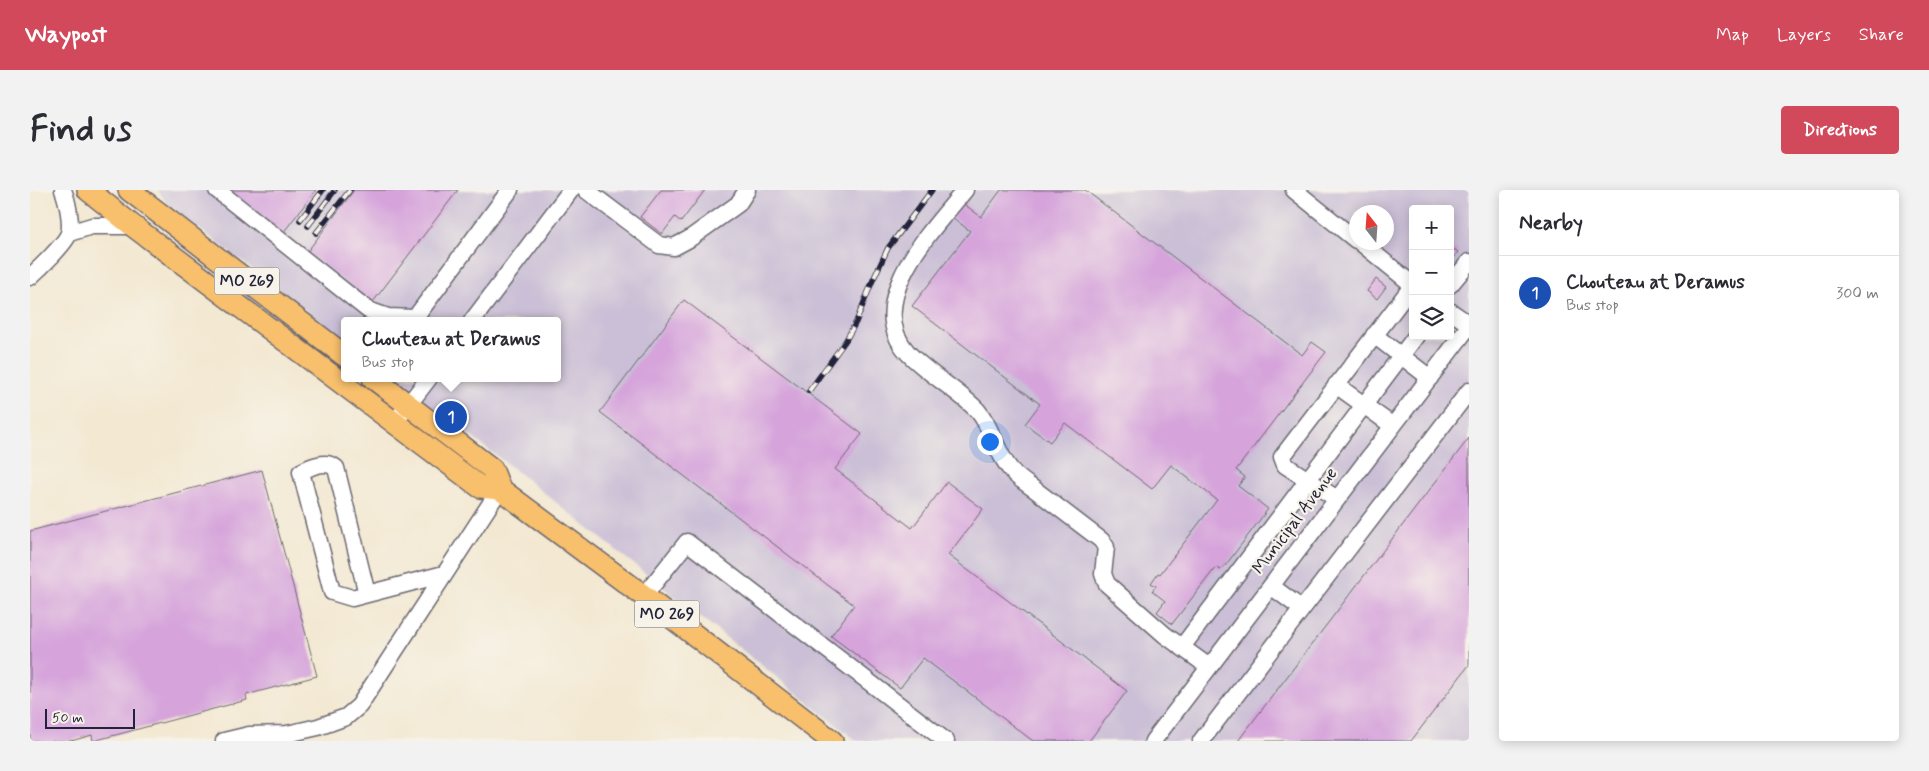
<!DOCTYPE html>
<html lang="en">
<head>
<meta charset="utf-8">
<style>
  body { margin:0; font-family:Mynerve,sans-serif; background:#f2f2f3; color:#2b2b33 }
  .controls { position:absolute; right:15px; top:15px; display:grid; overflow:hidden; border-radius:5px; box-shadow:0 2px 12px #0003 }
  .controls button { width:45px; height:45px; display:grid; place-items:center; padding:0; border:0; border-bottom:1px solid #e1e1e2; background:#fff; color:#2b2b33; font:25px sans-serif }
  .compass { position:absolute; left:1319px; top:15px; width:45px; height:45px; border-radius:50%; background:#fff; box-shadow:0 2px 12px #0003; rotate:343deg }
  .scale { position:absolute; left:15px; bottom:12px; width:90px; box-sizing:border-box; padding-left:5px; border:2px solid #22223b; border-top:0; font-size:14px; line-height:18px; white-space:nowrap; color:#22223b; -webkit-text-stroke:4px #f7f3e8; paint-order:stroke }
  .you { position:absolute; left:959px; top:251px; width:18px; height:18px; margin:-12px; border:4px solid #fff; border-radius:50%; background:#1a73e8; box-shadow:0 0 0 8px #1a73e833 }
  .badge { display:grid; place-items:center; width:32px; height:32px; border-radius:50%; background:#d1495b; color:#fff; font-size:16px; font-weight:700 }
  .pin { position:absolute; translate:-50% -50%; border:2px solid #fff; box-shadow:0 1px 5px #0006 }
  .popup { position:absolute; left:311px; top:127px; width:220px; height:65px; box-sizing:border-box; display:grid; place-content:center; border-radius:5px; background:#fff; filter:drop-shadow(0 1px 4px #0005); font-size:16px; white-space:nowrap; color:#7c7c81 }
  .popup b { font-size:19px; color:#2b2b33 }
  .popup::after { content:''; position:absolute; left:50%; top:100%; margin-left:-10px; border:10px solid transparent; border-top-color:#fff }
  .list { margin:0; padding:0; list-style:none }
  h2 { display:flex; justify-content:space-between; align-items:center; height:65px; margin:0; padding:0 20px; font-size:21px }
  h2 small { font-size:16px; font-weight:400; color:#7c7c81 }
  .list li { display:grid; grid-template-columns:32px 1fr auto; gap:15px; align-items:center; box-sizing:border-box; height:75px; padding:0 20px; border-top:1px solid #e1e1e2 }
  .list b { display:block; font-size:19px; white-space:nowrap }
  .list p { margin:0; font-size:16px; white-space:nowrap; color:#7c7c81 }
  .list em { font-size:16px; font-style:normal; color:#7c7c81 }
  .icon { flex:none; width:28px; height:28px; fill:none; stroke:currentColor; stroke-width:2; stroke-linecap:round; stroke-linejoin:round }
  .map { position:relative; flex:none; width:1439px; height:551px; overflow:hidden; border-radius:5px }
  header { display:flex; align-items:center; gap:30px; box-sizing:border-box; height:70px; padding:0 25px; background:#d1495b; color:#fff }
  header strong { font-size:24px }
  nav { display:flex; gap:28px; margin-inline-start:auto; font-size:18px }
  .intro { display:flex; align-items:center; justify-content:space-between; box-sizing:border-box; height:120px; padding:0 30px }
  h1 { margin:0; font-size:35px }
  .button { padding:12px 22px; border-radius:5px; background:#d1495b; color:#fff; font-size:18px; font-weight:700 }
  main { display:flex; gap:30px; padding:0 30px }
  aside { flex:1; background:#fff; border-radius:5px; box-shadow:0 2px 12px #0003 }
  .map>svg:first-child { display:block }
  .industrial { fill:#cabfd6; fill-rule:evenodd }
  .building { fill:#d6a4db }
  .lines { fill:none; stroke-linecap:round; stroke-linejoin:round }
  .minor-casing { stroke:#6b6770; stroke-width:19 }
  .major-casing { stroke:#6b6770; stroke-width:24 }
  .minor { stroke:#fff; stroke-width:16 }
  .major { stroke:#f8bf6c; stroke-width:21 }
  .rail-casing { stroke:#22223b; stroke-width:5.5 }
  .rail { stroke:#f7f3e8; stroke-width:4; stroke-dasharray:11; stroke-linecap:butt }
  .labels { text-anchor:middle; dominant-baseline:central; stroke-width:4.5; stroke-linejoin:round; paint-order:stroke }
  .shield { fill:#f7f3e8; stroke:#62616f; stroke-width:1 }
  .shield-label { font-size:16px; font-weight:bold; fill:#22223b }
  .street-label { font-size:18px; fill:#22223b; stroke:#f7f3e8 }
</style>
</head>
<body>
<header>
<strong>Waypost</strong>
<nav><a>Map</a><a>Layers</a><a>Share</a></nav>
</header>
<div class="intro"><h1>Find us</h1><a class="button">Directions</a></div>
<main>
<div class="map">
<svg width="1439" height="551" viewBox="0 0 1439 551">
  <rect width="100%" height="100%" fill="#f7f3e8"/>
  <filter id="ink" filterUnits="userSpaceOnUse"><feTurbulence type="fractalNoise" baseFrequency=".02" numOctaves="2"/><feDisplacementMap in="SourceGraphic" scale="10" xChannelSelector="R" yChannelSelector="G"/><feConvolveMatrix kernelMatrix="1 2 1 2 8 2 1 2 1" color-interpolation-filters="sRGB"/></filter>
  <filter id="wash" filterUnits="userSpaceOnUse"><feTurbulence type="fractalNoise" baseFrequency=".0096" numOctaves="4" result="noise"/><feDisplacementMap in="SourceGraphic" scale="20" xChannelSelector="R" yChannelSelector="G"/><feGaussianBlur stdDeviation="1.12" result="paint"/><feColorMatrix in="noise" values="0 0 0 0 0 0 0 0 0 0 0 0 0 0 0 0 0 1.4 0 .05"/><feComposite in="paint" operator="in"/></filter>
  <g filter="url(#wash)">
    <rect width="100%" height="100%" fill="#f3e8d2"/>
    <path class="industrial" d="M128,0H1439V551H827L480,276L364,188H527V131H315V150L137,14ZM1383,19H1420V146H1383ZM1326,22H1356V52H1326Z"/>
    <g id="blocks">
      <path class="building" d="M197,0H286L253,43Z
        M324,0H428L343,112L277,62Z
        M631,0H675L651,32L645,27L632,44L610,27Z
        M971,0H1055L1272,165L1282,152L1296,162L1206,280L1215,287L1208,296L1238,319L1195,376L1190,380L1186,377L1142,434L1127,422L1135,411L1122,401L1126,396L1121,393L1128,383L1130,384L1187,310L1141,275L1122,299L1035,233L1020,252L995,234L1010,214L882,116L940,41L923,28L934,14L951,27Z
        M1420,56L1428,62L1420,72Z
        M1346,89L1356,97L1347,109L1337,101Z
        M654,110L832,244L805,279L882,338L917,292L953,319L918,365L1097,501L1059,551H1003L893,468L870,498L801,446L824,415L570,222Z
        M1439,248V475L1381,551H1208Z
        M232,280L287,486L216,505L217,510L63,551L62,545L41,551H0V341Z"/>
    </g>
  </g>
  <g filter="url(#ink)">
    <use href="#blocks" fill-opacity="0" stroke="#6b6770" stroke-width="1"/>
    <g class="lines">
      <defs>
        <path id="minor" d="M187,0L338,120L358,127L385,128L480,0
          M556,0L629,55L644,57L659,49L708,14L717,0
          M935,0C903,39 831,112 878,163C898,184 928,200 948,221C963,239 966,263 981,280C988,289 999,295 1008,302C1029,318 1050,334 1071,350L1076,357L1073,384L1077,394L1135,445L1179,477
          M1264,0L1326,50
          M39,43L62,36H103
          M1330,52L1383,95
          M0,87C9,79 36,53 39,43C42,32 37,10 33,0
          M1420,95L1439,72
          M1420,121L1439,134
          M442,131L541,0
          M1344,145L1400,188
          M1306,195L1363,236
          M365,232L399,188
          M1307,309L1255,275L1252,267L1383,95
          M1241,396L1272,419
          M337,404L306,278C296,270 281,276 271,282L302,402L322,408L414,384
          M614,406L657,352L916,551
          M1152,457L1386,146
          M194,551L219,545L257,544L288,537L316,527L329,516L470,299
          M1123,551L1439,136
          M1171,551L1439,201"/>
        <path id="major" d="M58,0L103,36L450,297L470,299L614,406L802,551
          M99,0L315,166
          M343,188L462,279L470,299"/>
      </defs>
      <use href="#minor" class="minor-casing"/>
      <use href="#major" class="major-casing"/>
      <use href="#minor" class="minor"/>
      <use href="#major" class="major"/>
      <defs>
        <path id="rail" d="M270,30L293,0
          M278,36L305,0
          M286,43L320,0
          M779,201L816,150L826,132L843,90L858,58L902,0"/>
      </defs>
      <use href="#rail" class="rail-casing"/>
      <use href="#rail" class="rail"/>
    </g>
  </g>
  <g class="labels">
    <g class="shield">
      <rect x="184.5" y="77.5" width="65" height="27" rx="4"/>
      <rect x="604.5" y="410.5" width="65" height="27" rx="4"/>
    </g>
    <g class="shield-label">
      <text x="217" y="91">MO 269</text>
      <text x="637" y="424">MO 269</text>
    </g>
    <g class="street-label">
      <text transform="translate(1265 331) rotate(-53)">Municipal Avenue</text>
    </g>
  </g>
</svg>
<div class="controls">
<button>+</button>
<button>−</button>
<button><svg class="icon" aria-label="layers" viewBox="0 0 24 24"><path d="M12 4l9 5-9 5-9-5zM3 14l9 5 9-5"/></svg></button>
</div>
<svg class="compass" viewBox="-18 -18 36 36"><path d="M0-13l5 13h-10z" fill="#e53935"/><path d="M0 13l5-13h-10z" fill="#7c7c81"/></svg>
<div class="scale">50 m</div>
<div class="you"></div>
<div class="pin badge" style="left:421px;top:227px;background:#1a4fb4">1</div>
<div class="popup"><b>Chouteau at Deramus</b>Bus stop</div>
</div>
<aside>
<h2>Nearby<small></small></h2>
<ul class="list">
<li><span class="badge" style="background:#1a4fb4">1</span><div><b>Chouteau at Deramus</b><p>Bus stop</p></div><em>300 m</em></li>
</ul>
</aside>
</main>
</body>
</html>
